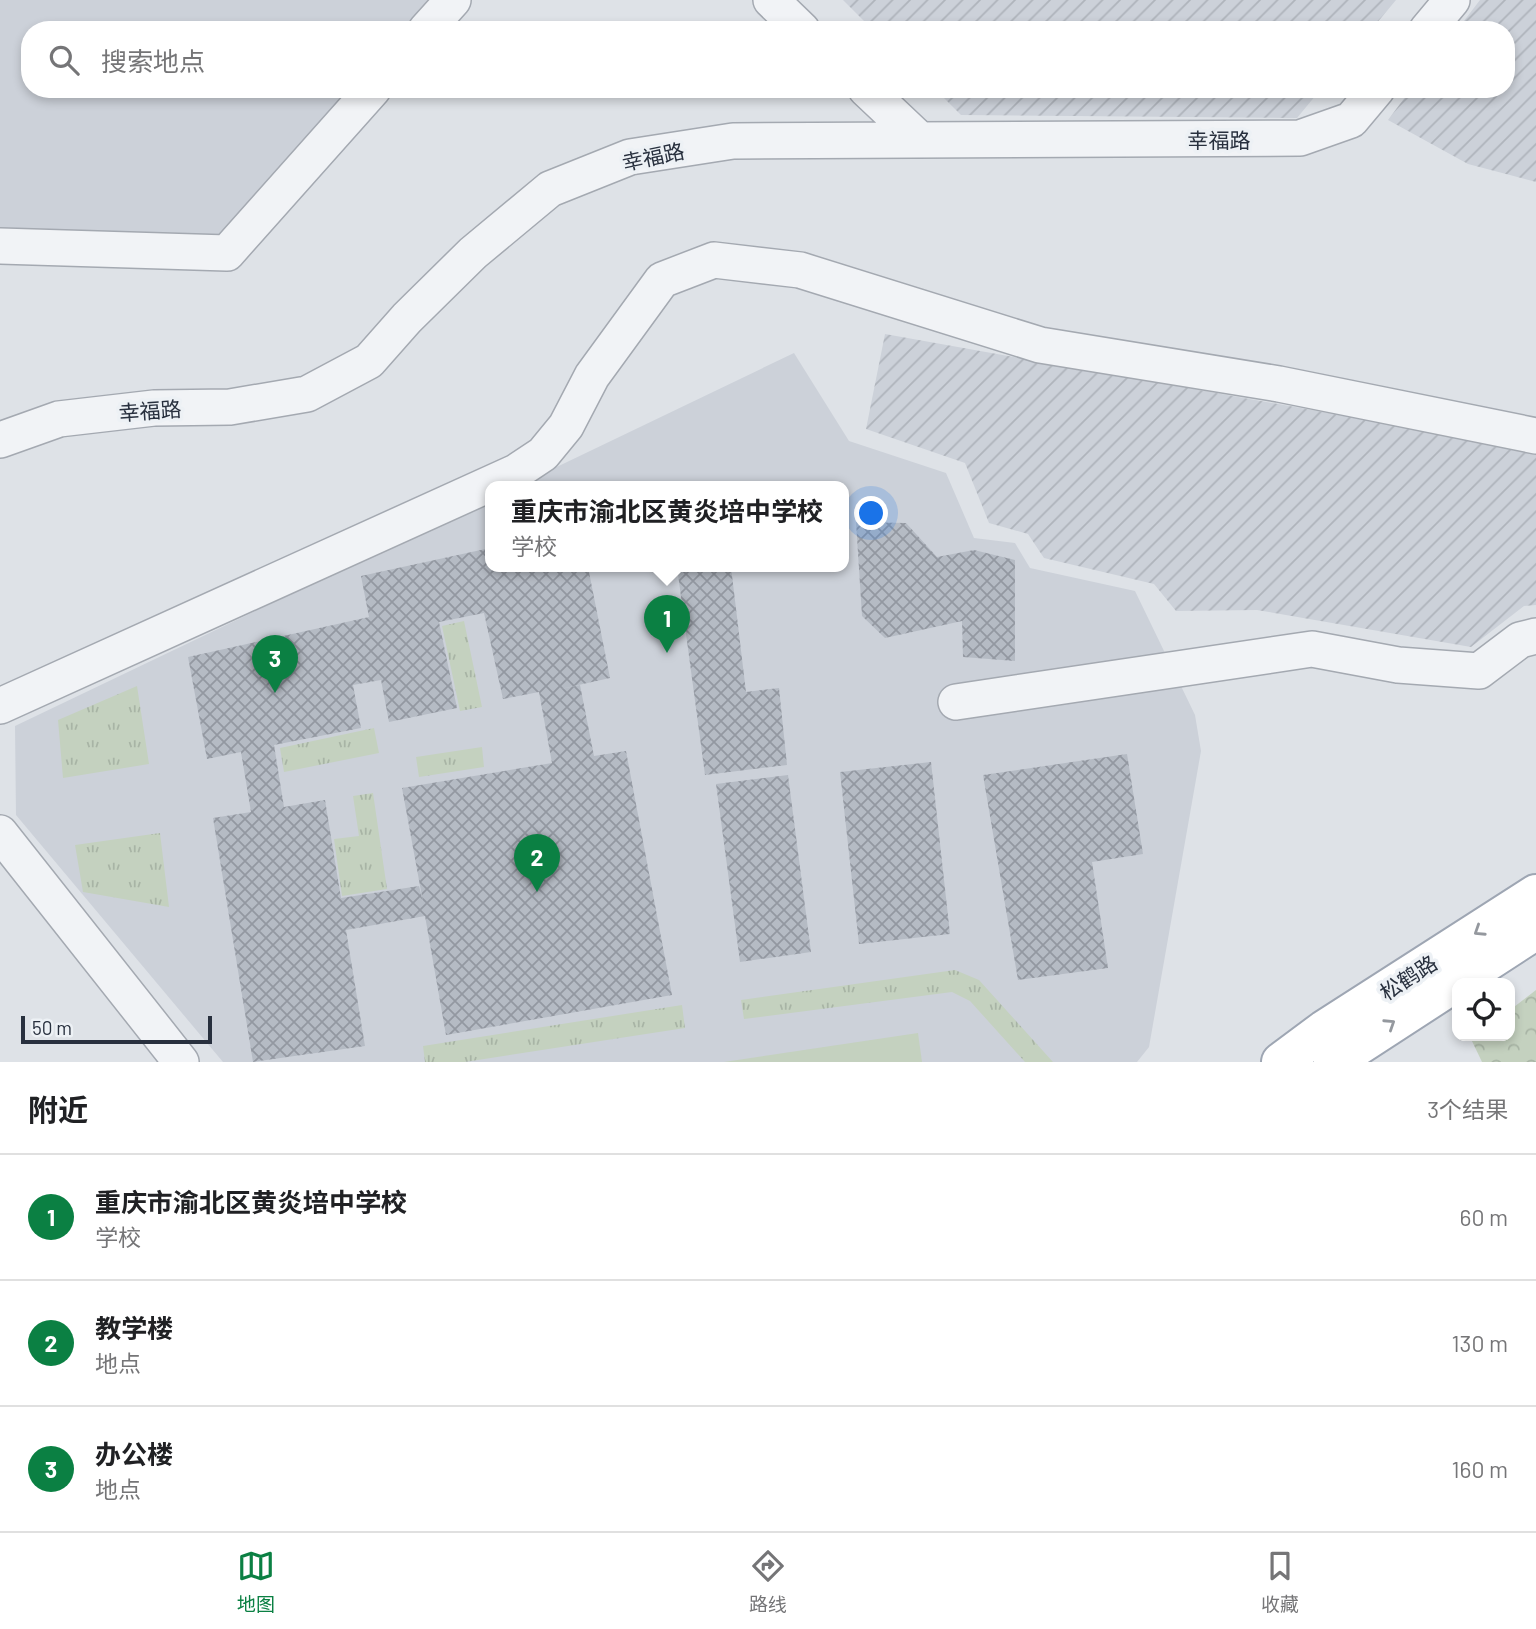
<!DOCTYPE html>
<html lang="zh">
<head>
<meta charset="utf-8">
<style>
  body { margin:0; font-family:Barlow,"Noto Sans SC",sans-serif; background:#f6f6f6; color:#202124 }
  .controls { position:absolute; right:21px; bottom:21px; display:grid; overflow:hidden; border-radius:14px; box-shadow:0 4px 10px #0003 }
  .controls button { width:63px; height:63px; display:grid; place-items:center; padding:0; border:0; border-bottom:2px solid #e0e0e0; background:#fff; color:#202124; font:35px sans-serif }
  .scale { position:absolute; left:21px; bottom:18px; width:191px; box-sizing:border-box; padding-left:7px; border:4px solid #28303e; border-top:0; font-size:19px; line-height:24px; white-space:nowrap; color:#28303e; -webkit-text-stroke:5px #edf1f5; paint-order:stroke }
  .you { position:absolute; left:872px; top:514px; width:24px; height:24px; margin:-18px; border:5px solid #fff; border-radius:50%; background:#1a73e8; box-shadow:0 0 0 10px #1a73e833 }
  .badge { display:grid; place-items:center; width:46px; height:46px; border-radius:50%; background:#0b8043; color:#fff; font-size:23px; font-weight:700 }
  .pin { position:absolute; translate:-50% -58px; filter:drop-shadow(0 2px 4px #0008) }
  .pin::after { content:''; position:absolute; top:37px; width:24px; height:21px; background:inherit; clip-path:polygon(0 0,100% 0,50% 100%) }
  .popup { position:absolute; left:485px; top:481px; width:364px; height:91px; box-sizing:border-box; display:grid; place-content:center; border-radius:14px; background:#fff; filter:drop-shadow(0 2px 5px #0005); font-size:23px; white-space:nowrap; color:#757577 }
  .popup b { font-size:26px; color:#202124 }
  .popup::after { content:''; position:absolute; left:50%; top:100%; margin-left:-14px; border:14px solid transparent; border-top-color:#fff }
  .list { margin:0; padding:0; list-style:none }
  h2 { display:flex; justify-content:space-between; align-items:center; height:91px; margin:0; padding:0 28px; font-size:30px }
  h2 small { font-size:23px; font-weight:400; color:#757577 }
  .list li { display:grid; grid-template-columns:46px 1fr auto; gap:21px; align-items:center; box-sizing:border-box; height:126px; padding:0 28px; border-top:2px solid #e0e0e0 }
  .list b { display:block; font-size:26px; white-space:nowrap }
  .list p { margin:0; font-size:23px; white-space:nowrap; color:#757577 }
  .list em { font-size:23px; font-style:normal; color:#757577 }
  .icon { flex:none; width:38px; height:38px; fill:none; stroke:currentColor; stroke-width:2; stroke-linecap:round; stroke-linejoin:round }
  .map { position:relative; flex:none; width:1536px; height:1062px; overflow:hidden }
  .search { position:absolute; background:#fff; box-shadow:0 4px 10px #0003; left:21px; right:21px; top:21px; height:77px; display:flex; align-items:center; gap:18px; box-sizing:border-box; padding:0 24px; border-radius:28px; color:#757577; font-size:26px }
  .sheet { height:469px; background:#fff }
  nav { display:flex; justify-content:space-around; align-items:center; box-sizing:border-box; height:98px; border-top:2px solid #e0e0e0; background:#fff; font-size:19px; color:#757577 }
  nav a { display:grid; justify-items:center; gap:4px }
  nav .on { color:#0b8043 }
  .map>svg:first-child { display:block }
  .built { fill:#ccd1d9 }
  .industrial { fill:url(#industrial-furrows) }
  .grass { fill:url(#grass-tufts) }
  .park { fill:url(#park-crowns) }
  .pitch { fill:#c4d1bf }
  .building { fill:url(#building-cross-hatch); fill-rule:evenodd }
  .lines { fill:none; stroke-linecap:round; stroke-linejoin:round }
  .minor-casing { stroke:#a4a9b1; stroke-width:38 }
  .major-casing { stroke:#9ea6b3; stroke-width:42 }
  .minor { stroke:#f1f3f6; stroke-width:35 }
  .major { stroke:#fff; stroke-width:38 }
  .oneway { stroke:#94989e }
  .labels { text-anchor:middle; dominant-baseline:central; stroke-width:7; stroke-linejoin:round; paint-order:stroke }
  .street-label { font-size:21px; fill:#28303e; stroke:#edf1f5 }
</style>
</head>
<body>
<div class="map">
<svg width="1536" height="1062" viewBox="0 0 1536 1062">
  <defs>
    <pattern id="industrial-furrows" width="10" height="10" patternUnits="userSpaceOnUse" patternTransform="scale(1.75)"><rect width="10" height="10" fill="#ccd1d9"/><path d="M-1 1l2-2M0 10L10 0M9 11l2-2" fill="none" stroke="#afb4bb"/></pattern>
    <pattern id="grass-tufts" width="24" height="20" patternUnits="userSpaceOnUse" patternTransform="scale(1.75)"><rect width="24" height="20" fill="#c4d1bf"/><path d="M3 7l-1-3M5 7V3M7 7l1-3M15 17l-1-3M17 17v-4M19 17l1-3" fill="none" stroke="#a8b4a5"/></pattern>
    <pattern id="park-crowns" width="20" height="18" patternUnits="userSpaceOnUse" patternTransform="scale(1.75)"><rect width="20" height="18" fill="#c4d1bf"/><path d="M2 6a3 3 0 1 1 6 0M12 15a3 3 0 1 1 6 0" fill="none" stroke="#a8b4a5"/></pattern>
    <pattern id="building-cross-hatch" width="8" height="8" patternUnits="userSpaceOnUse" patternTransform="scale(1.75)"><rect width="8" height="8" fill="#b5bbc4"/><path d="M0 0l8 8M0 8l8-8" fill="none" stroke="#9398a1"/></pattern>
  </defs>
  <rect width="100%" height="100%" fill="#dee2e7"/>
  <path class="built" d="M0,0H430L404,30H30V89H351L217,239L0,230Z
    M794,353L849,441L946,473L974,538L1015,543L1030,568L1135,591L1195,715L1201,751L1149,1047L1137,1062H223L16,815L15,726L490,499V567H844V487H515Z"/>
  <path class="industrial" d="M843,0H1396L1371,30H873Z
    M1480,0H1536V182L1468,164L1388,120L1411,89H1506V30H1457Z
    M935,89H1321L1297,118L961,115Z
    M885,334L1536,450V605L1524,606L1471,647L1257,610L1176,611L1154,584L1044,558L1028,534L989,523L965,463L866,429Z"/>
  <path class="grass" d="M464,621L482,707L460,711L442,626Z
    M137,686L149,764L63,778L58,720Z
    M374,728L379,753L284,772L280,748Z
    M482,747L484,767L419,777L416,757Z
    M373,793L387,889L342,896L334,839L359,836L353,796Z
    M160,833L169,907L83,892L75,845Z
    M955,970L979,980L1053,1062H1025L970,1001L952,992L744,1019L741,1000Z
    M682,1005L685,1028L465,1062H425L423,1046Z"/>
  <path class="park" d="M1536,990V1062H1482L1471,1039L1475,1036H1510V1010Z"/>
  <path class="pitch" d="M918,1033L922,1062H724Z"/>
  <path class="building" d="M856,522L906,523L937,557L974,550L1015,560V661L963,657L962,621L885,638L862,616Z
    M490,548V567H588L610,678L556,690L580,685L594,756L626,751L672,995L446,1035L425,916L346,930L365,1046L253,1062L213,818L251,812L241,752L207,759L188,657L369,617L361,576ZM484,613L503,699L539,692L552,763L402,788L423,902L419,886L341,898L325,800L284,807L274,745L361,728L353,685L381,680L389,722L457,708L439,622Z
    M677,567H731L746,692L779,688L787,765L705,775Z
    M1127,754L1143,854L1092,862L1108,968L1018,980L983,775Z
    M931,762L950,934L859,944L840,772Z
    M788,775L811,952L740,962L716,784Z"/>
  <g class="lines">
    <defs>
      <path id="minor" d="M771,0L802,30
        M426,30L453,0
        M1427,30L1452,0
        M866,89L920,140
        M0,246L227,253L373,89
        M0,440L59,419L154,408L230,407L307,394L369,361L407,318L473,253L550,189L630,157L733,141L1300,138L1351,120L1377,89
        M956,702L1312,649L1398,665L1479,671L1520,640L1536,636
        M0,706L516,472L543,454L566,426L592,376L662,280L714,260L800,270L1040,345L1279,384L1536,436
        M0,833L181,1062"/>
      <path id="major" d="M1281,1062L1324,1030L1536,894
        M1333,1062L1536,930"/>
    </defs>
    <use href="#minor" class="minor-casing"/>
    <use href="#major" class="major-casing"/>
    <use href="#minor" class="minor"/>
    <use href="#major" class="major"/>
  </g>
  <defs><path id="oneway-chevron" d="M-2-3.5L2.5 0L-2 3.5" fill="none" stroke-width="1.6" stroke-linecap="round" stroke-linejoin="round" transform="scale(1.75)"/></defs>
  <g class="oneway">
    <use href="#oneway-chevron" transform="translate(1479 931) rotate(147)"/>
    <use href="#oneway-chevron" transform="translate(1390 1024) rotate(-33)"/>
  </g>
  <g class="labels">
    <g class="street-label">
      <text x="1219" y="139">幸福路</text>
      <text transform="translate(653 156) rotate(-12)">幸福路</text>
      <text transform="translate(150 410) rotate(-4)">幸福路</text>
      <text transform="translate(1408 977) rotate(-33)">松鹤路</text>
    </g>
  </g>
</svg>
<div class="controls">
<button><svg class="icon" aria-label="locate" viewBox="0 0 24 24"><circle cx="12" cy="12" r="6"/><path d="M12 2v4M12 18v4M2 12h4M18 12h4"/></svg></button>
</div>
<div class="scale">50 m</div>
<div class="you"></div>
<div class="pin badge" style="left:667px;top:653px">1</div>
<div class="popup"><b>重庆市渝北区黄炎培中学校</b>学校</div>
<div class="pin badge" style="left:537px;top:892px">2</div>
<div class="pin badge" style="left:275px;top:693px">3</div>
<div class="search"><svg class="icon" aria-label="search" viewBox="0 0 24 24"><circle cx="10" cy="10" r="6"/><path d="M15 15l6 6"/></svg>搜索地点</div>
</div>
<section class="sheet">
<h2>附近<small>3个结果</small></h2>
<ul class="list">
<li><span class="badge">1</span><div><b>重庆市渝北区黄炎培中学校</b><p>学校</p></div><em>60 m</em></li>
<li><span class="badge">2</span><div><b>教学楼</b><p>地点</p></div><em>130 m</em></li>
<li><span class="badge">3</span><div><b>办公楼</b><p>地点</p></div><em>160 m</em></li>
</ul>
</section>
<nav>
<a class="on"><svg class="icon" aria-label="map" viewBox="0 0 24 24"><path d="M3 6l6-2 6 2 6-2v14l-6 2-6-2-6 2zM9 4v14M15 6v14"/></svg>地图</a>
<a><svg class="icon" aria-label="directions" viewBox="0 0 24 24"><path d="M12 3l9 9-9 9-9-9zM9 14v-3h6M13 9l2 2-2 2"/></svg>路线</a>
<a><svg class="icon" aria-label="saved" viewBox="0 0 24 24"><path d="M7 4h10v16l-5-4-5 4z"/></svg>收藏</a>
</nav>
</body>
</html>
